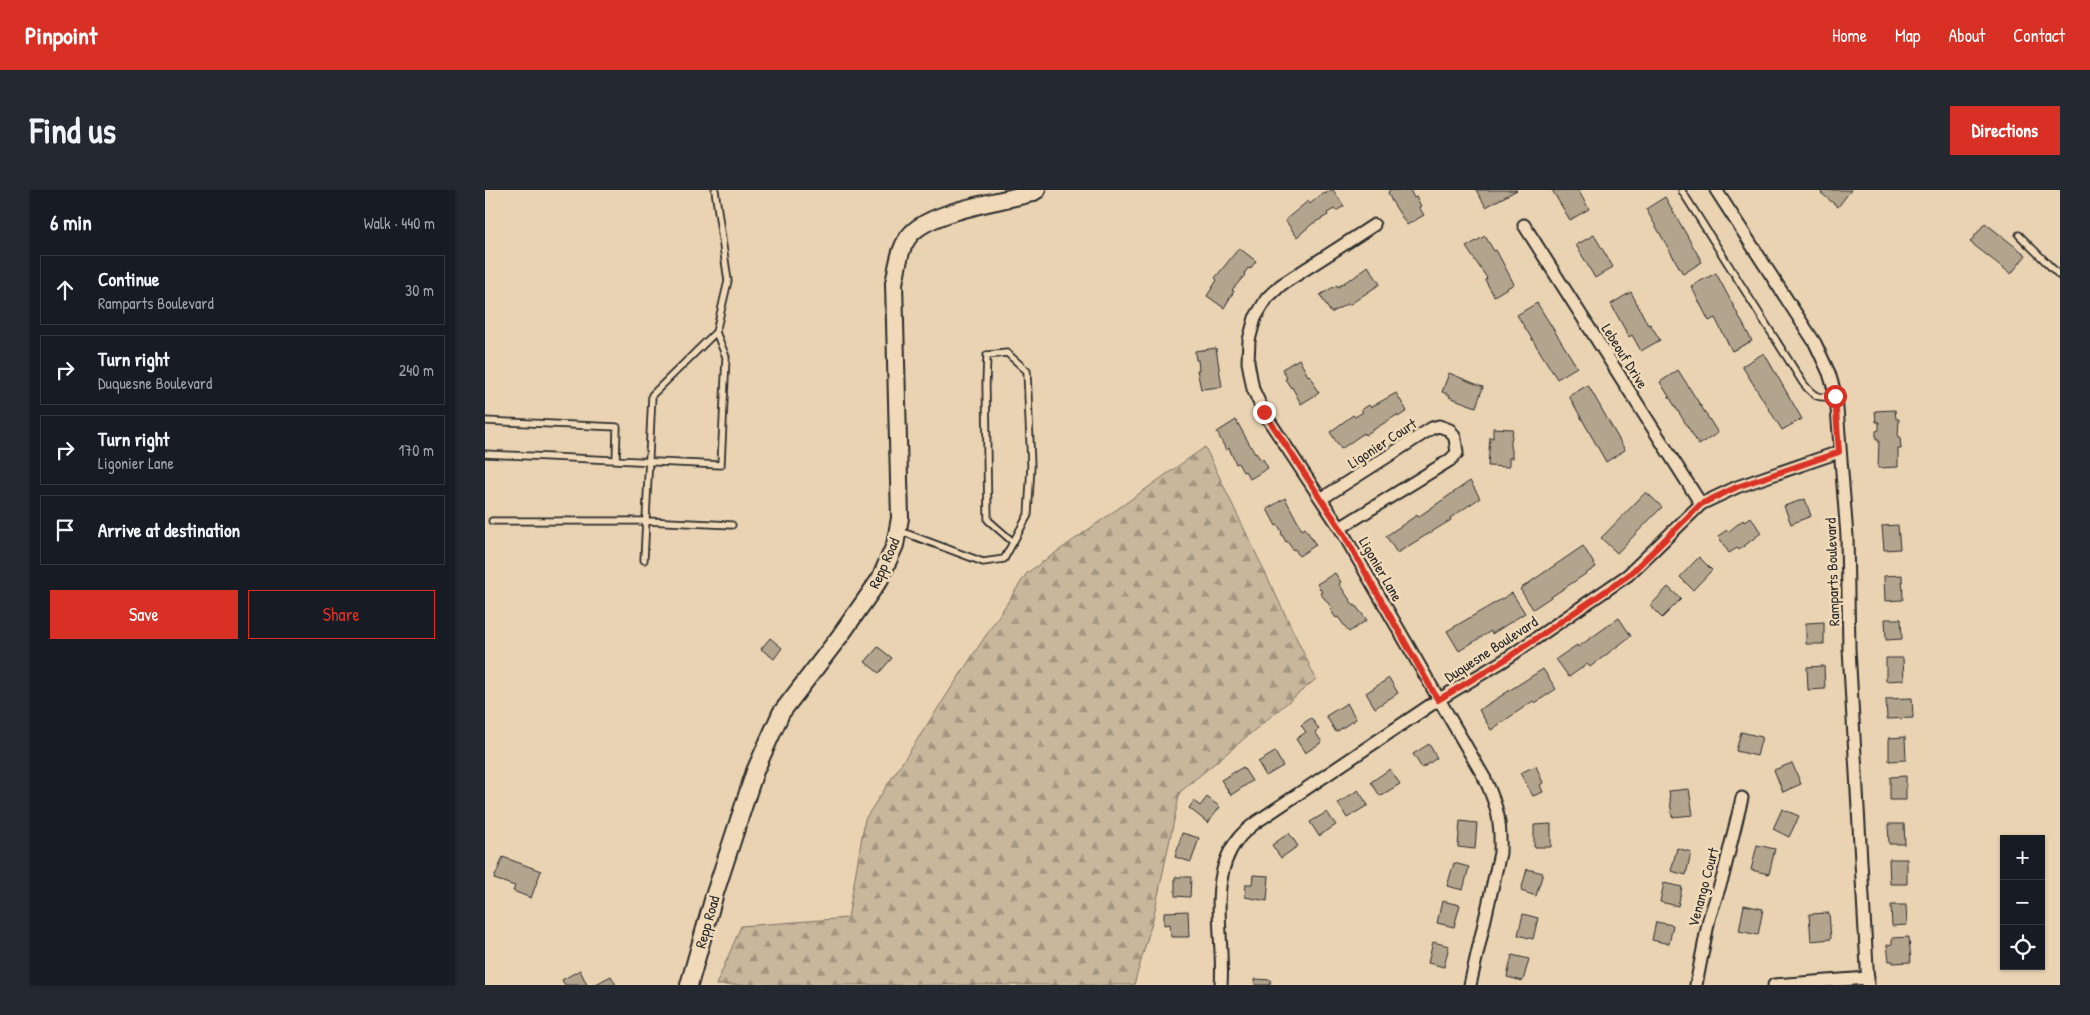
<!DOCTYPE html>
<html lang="en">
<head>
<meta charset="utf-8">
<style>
  body { margin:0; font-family:"Patrick Hand",sans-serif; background:#242831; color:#f1f3f6 }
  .controls { position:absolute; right:15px; bottom:15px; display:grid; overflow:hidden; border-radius:0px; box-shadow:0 1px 4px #0004 }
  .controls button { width:45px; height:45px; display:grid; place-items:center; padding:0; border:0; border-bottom:1px solid #363941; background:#171b24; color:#f1f3f6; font:25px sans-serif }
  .stop { position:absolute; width:15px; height:15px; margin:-11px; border:4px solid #d93025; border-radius:50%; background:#fff }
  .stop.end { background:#d93025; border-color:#fff; box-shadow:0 1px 5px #0008 }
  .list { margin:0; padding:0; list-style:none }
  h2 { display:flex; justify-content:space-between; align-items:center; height:65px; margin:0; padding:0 20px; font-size:21px }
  h2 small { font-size:16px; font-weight:400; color:#9ea1a6 }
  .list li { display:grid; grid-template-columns:32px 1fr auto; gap:15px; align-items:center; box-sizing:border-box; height:70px; margin:0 10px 10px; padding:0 10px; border:1px solid #363941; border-radius:0px }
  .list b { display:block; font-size:19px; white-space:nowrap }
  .list p { margin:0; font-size:16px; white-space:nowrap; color:#9ea1a6 }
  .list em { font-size:16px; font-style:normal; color:#9ea1a6 }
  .actions { display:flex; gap:10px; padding:15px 20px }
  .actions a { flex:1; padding:11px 0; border:1px solid #d93025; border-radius:0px; text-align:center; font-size:18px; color:#d93025 }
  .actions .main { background:#d93025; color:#fff }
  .icon { flex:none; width:28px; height:28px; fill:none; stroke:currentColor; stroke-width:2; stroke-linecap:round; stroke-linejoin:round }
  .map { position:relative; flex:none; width:1575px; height:795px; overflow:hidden; border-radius:0px }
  header { display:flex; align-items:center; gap:30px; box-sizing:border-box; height:70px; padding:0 25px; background:#d93025; color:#fff }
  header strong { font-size:24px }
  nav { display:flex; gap:28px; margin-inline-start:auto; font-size:18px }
  .intro { display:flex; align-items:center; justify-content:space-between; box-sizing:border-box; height:120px; padding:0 30px }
  h1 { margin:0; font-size:35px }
  .button { padding:12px 22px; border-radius:0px; background:#d93025; color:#fff; font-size:18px; font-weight:700 }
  main { display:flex; gap:30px; padding:0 30px }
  aside { flex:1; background:#171b24; border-radius:0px; box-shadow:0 1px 4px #0004 }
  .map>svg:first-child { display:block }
  .forest { fill:url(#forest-firs); stroke:#7a7164 }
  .building { fill:#b3a48e; stroke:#2b2b2b }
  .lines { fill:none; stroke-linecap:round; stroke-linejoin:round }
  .lane-casing { stroke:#2b2b2b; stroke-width:9 }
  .street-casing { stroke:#2b2b2b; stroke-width:15 }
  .secondary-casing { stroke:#2b2b2b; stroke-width:20 }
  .lane { stroke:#f1dab9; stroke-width:5.5 }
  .street { stroke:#f1dab9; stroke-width:11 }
  .secondary { stroke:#f1dab9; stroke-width:16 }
  .route { stroke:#d93025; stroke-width:6 }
  .labels { text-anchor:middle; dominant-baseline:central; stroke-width:5; stroke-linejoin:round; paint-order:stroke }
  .street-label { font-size:15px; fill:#2b2b2b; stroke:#f1dab9 }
</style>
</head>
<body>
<header>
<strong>Pinpoint</strong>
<nav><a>Home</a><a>Map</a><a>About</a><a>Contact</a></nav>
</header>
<div class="intro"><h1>Find us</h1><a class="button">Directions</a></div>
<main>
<aside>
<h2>6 min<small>Walk · 440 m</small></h2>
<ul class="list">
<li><svg class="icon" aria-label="ahead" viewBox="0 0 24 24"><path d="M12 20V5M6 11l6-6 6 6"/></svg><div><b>Continue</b><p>Ramparts Boulevard</p></div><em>30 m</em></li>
<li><svg class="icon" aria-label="right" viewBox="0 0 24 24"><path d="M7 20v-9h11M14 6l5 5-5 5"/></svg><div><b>Turn right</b><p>Duquesne Boulevard</p></div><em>240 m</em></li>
<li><svg class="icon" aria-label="right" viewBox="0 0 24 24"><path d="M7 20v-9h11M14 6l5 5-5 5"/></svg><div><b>Turn right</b><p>Ligonier Lane</p></div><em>170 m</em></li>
<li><svg class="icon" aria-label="arrive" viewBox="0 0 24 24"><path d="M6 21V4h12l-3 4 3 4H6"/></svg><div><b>Arrive at destination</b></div></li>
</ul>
<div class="actions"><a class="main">Save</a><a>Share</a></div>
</aside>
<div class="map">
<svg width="1575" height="795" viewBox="0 0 1575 795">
  <defs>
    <pattern id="forest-firs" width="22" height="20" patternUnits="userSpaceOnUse" patternTransform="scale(1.25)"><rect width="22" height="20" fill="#c9b79c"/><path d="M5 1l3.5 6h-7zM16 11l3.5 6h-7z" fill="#a3957f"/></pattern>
  </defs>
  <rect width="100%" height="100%" fill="#e9d3b3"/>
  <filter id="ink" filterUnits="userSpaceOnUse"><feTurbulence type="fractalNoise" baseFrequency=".02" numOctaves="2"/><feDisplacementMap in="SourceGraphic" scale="10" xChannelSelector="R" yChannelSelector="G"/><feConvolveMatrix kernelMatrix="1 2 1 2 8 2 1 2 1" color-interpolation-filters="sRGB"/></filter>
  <g filter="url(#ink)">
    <path class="forest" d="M720,257L831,489L695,602L668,729L649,795H231L256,736L363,728L380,629L542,383Z"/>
    <path class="building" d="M846,0H848L859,16L851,21L849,19L842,23L843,25L827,34L812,47L800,30L823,11L825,14L839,2L840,4Z
      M905,0H925L929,8L931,7L936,16L934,17L939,25L922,35L906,10L903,2Z
      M991,0H1032L1001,17Z
      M1067,0H1093L1104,19L1085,30Z
      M1338,0H1366L1353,17L1336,3Z
      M1180,7L1217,72L1198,84L1161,19Z
      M1500,33L1541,65L1526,84L1485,52Z
      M1109,45L1128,77L1110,88L1091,55Z
      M1000,46L1009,61L1011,60L1029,94L1009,106L1000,90L1002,88L981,57Z
      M754,58L771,71L765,79L763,78L759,84L760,85L747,100L749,101L739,118L722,106L732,90L730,88Z
      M883,76L895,94L864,115L862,114L846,123L835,105L852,95L853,97L866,88L867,89Z
      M1231,83L1267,151L1247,161L1230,128L1224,131L1206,96Z
      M1146,102L1163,135L1165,134L1175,150L1156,161L1147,145L1144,147L1126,114Z
      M1052,113L1092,177L1072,189L1032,125Z
      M731,158L737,197L716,199L712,180H714L713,170H711L710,161Z
      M1279,163L1317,229L1297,240L1257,176Z
      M814,169L823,186L824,185L830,193L828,194L834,203L816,214L807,197L806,198L800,189L802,188L797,179Z
      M1193,180L1233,243L1214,255L1175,192Z
      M964,183L998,197L991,217L964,207L965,205L957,202Z
      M1103,195L1140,260L1121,272L1084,206Z
      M911,203L922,221L913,227L912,225L880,245L879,243L856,259L845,242L868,225L870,227L878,222L876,220L884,215L886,217Z
      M1410,220L1411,229H1414L1413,247H1415L1416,259H1413V277L1393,278L1394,250H1391V241L1394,240V232H1391L1390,221Z
      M751,230L770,264L771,263L776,270L778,269L783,278L765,289L760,281L758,282L753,273L751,274L744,258L741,260L732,242Z
      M1008,238L1028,239L1025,258L1027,259V268H1024V277L1003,276L1005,247L1008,248Z
      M985,291L995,308L965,328L966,330L912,363L901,346L932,325L933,327Z
      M1161,302L1177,317L1132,363L1116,348Z
      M800,308L817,340L820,338L831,355L814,366L810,359L808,360L802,351L801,352L796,343L797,342L793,335L791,336L782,319Z
      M1320,309L1326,326L1306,334L1299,316Z
      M1266,327L1276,343L1254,360L1252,358L1244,363L1233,346L1242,340L1243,342L1258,330L1259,332Z
      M1413,335L1415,359L1399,360L1397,336Z
      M1098,356L1111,377L1048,419L1035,399Z
      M1214,367L1227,380L1208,400L1195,387Z
      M850,383L856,392L854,394L869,416L870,415L882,430L864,442L853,427L851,428L845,419L847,418L835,403L837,402L832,394Z
      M1417,385L1418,410L1400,411L1399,386Z
      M1183,397L1196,409L1177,428L1165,416Z
      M1027,403L1040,423L1007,444L1006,441L974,461L962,441Z
      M1134,428L1146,446L1105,477L1102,474L1084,487L1071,469L1092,455L1093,457Z
      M1400,429H1416L1417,449L1401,450Z
      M1339,432V454H1321V433Z
      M285,448L297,458L289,469L276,459Z
      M393,457L407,468L394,483L380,472Z
      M1401,468H1418L1419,490L1401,491Z
      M1339,476L1340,499L1323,500L1322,477Z
      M1058,479L1071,499L1050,513L1048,511L1006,540L994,520Z
      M904,488L913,503L890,518L881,503Z
      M1427,508L1428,528L1402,529L1401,509Z
      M862,513L871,529L851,542L841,526Z
      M826,528L834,539L830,542L837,552L820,563L811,549L821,542L816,535Z
      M1256,542L1277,547L1272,566L1251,561Z
      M1420,547L1421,570L1404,571V548Z
      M944,554L952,568L937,578L928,564Z
      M790,562L798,576L781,586L773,572Z
      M1307,573L1316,594L1298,602L1289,580Z
      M1051,576L1058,593L1055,595L1058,602L1048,606L1035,583Z
      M758,577L767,591L746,605L736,590Z
      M905,579L915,594L895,606L886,592Z
      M1421,586V610H1405V587Z
      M1204,599L1208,625L1187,627L1184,601Z
      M873,600L883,615L862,628L853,613Z
      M722,607L735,617L723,633L704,618L709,611L715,616Z
      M1297,619L1314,626L1304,647L1288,639Z
      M842,622L851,635L834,646L825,632Z
      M975,631L992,633L990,659L973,657Z
      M1066,634V657H1049V635Z
      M1403,634H1419L1420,654H1404Z
      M697,643L714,648L706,672L690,667Z
      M804,643L813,656L796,668L787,655Z
      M1272,655L1290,659L1284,684L1266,680Z
      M1192,658L1206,662L1201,685L1186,681Z
      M18,667L56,681L46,708L28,701L30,696L9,689Z
      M1404,669H1422V694H1405Z
      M969,673L984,677L978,700L962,696Z
      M1042,679L1058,683L1051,706L1036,701Z
      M768,685L784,686L782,711L760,707L761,694H767Z
      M690,687H706L705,707L690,706Z
      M1179,693L1197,697L1193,716L1175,712Z
      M957,711L975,715L969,737L952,733Z
      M1259,715L1278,719L1273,745L1254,741Z
      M1406,715H1421L1422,735L1407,736Z
      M703,721L704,747H686L685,734L679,735V722Z
      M1344,723L1346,749L1326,751L1324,724Z
      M1038,724L1053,728L1048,749L1033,745Z
      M1171,732L1188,735L1184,754L1167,750Z
      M1424,747L1426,772L1408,773V771H1404L1402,755L1407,754V748Z
      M948,752L964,756L959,777L943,773Z
      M1027,765L1044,769L1038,791L1022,787Z
      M95,780L102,795H80L77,790Z
      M126,786L131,795H109Z
      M770,789L786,790L785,795H770Z"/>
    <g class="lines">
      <defs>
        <path id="lane" d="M1197,1L1318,193C1329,207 1333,209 1351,206
          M1534,45L1575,86
          M0,231L132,237L131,270
          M0,264L236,275L241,167L231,142
          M7,331H161L247,335
          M415,341L498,372L519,369L543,325L546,276L542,181L522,163L502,165L501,194L503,330L528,352
          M159,370L167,205L231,142L243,91L230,0"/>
        <path id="street" d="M1231,0L1330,153L1344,183L1351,206L1362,346L1364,459L1383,795
          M889,35L796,95L782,108L770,128L764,150L763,172L768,199L779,223L855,338L1000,589C1013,618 1016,631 1015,663L985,795
          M1039,35L1216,314
          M836,309L947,238L954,236L965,240L970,248L972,263L965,270L855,338
          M736,795C740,749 721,689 753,649C757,643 764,638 770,633L953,510L1018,471L1143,385L1216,314L1252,297L1354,262
          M1211,795L1224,729L1238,686L1257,608
          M1289,795L1383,788"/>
        <path id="secondary" d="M204,795L230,703L270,581L296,523L355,446L395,389L410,355L415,328L409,93C413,76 414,56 427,43C448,21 516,11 547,3L552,0"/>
      </defs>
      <use href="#lane" class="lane-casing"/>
      <use href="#street" class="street-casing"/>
      <use href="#secondary" class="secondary-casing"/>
      <use href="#lane" class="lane"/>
      <use href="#street" class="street"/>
      <use href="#secondary" class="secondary"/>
    </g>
  </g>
  <g class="lines" filter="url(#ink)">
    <path class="route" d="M779,222L855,338L953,510L1018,471L1144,385L1216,314L1252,297L1354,262L1350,206"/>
  </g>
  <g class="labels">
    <g class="street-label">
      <text transform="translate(1140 166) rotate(58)">Lebeouf Drive</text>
      <text transform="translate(897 253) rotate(-33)">Ligonier Court</text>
      <text transform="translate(399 373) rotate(-66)">Repp Road</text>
      <text transform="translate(896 379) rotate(60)">Ligonier Lane</text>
      <text transform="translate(1347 382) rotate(-92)">Ramparts Boulevard</text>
      <text transform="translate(1006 459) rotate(-33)">Duquesne Boulevard</text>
      <text transform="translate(1218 697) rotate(-75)">Venango Court</text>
      <text transform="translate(222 732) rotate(-74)">Repp Road</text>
    </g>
  </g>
</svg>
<div class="controls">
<button>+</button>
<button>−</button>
<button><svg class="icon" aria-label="locate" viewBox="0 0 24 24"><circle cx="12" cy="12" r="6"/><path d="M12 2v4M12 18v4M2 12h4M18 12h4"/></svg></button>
</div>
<div class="stop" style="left:1350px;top:206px"></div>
<div class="stop end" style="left:779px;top:222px"></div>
</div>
</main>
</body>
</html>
